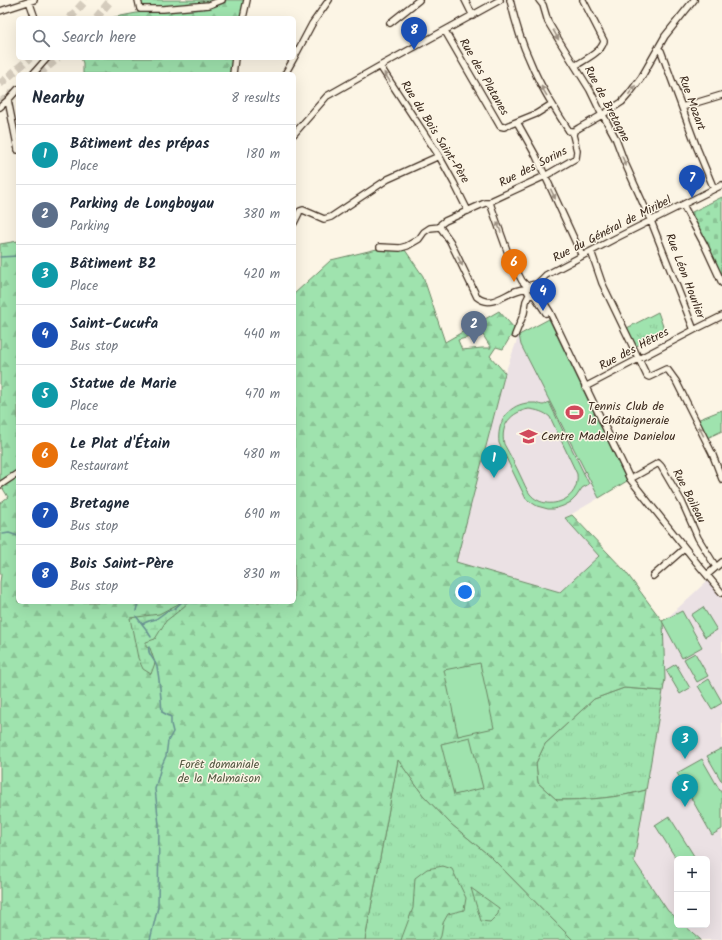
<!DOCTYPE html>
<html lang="en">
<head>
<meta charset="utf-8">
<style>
  body { margin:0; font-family:Kalam,sans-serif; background:#f6f6f7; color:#1f2937 }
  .controls { position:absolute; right:12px; bottom:12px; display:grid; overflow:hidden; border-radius:6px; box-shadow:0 4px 16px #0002 }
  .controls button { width:36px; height:36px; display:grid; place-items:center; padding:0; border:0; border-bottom:1px solid #e0e1e3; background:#fff; color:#1f2937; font:20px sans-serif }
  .you { position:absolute; left:465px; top:592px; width:14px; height:14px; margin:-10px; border:3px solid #fff; border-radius:50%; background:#1a73e8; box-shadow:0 0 0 6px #1a73e833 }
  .badge { display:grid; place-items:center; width:26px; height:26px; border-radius:50%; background:#d1495b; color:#fff; font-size:13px; font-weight:700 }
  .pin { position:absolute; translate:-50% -33px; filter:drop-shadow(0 1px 2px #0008) }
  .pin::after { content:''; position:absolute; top:21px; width:14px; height:12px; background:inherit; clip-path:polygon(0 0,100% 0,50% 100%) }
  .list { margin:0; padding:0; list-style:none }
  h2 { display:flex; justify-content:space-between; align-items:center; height:52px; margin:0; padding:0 16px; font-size:17px }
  h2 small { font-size:13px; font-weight:400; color:#747a83 }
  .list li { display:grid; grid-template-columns:26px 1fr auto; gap:12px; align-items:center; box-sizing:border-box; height:60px; padding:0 16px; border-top:1px solid #e0e1e3 }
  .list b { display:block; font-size:15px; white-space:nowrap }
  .list p { margin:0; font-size:13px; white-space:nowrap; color:#747a83 }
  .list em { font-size:13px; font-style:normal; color:#747a83 }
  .icon { flex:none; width:22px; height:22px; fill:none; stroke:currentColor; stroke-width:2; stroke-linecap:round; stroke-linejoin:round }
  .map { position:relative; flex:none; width:722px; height:940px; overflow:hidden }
  .search { position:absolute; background:#fff; box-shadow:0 4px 16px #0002; left:16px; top:16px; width:280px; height:44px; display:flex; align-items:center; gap:10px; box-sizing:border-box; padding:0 14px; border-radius:6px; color:#747a83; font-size:15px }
  .panel { position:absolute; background:#fff; box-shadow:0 4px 16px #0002; left:16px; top:72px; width:280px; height:532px; border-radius:6px }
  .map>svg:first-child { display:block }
  .built { fill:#ebe1e4 }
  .grass { fill:url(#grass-tufts); stroke:#6d8666 }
  .forest { fill:url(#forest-firs); stroke:#6d8666; fill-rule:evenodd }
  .wetland { fill:url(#wetland-marsh); stroke:#6d8666 }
  .cemetery { fill:url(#cemetery-stones); stroke:#6d8666 }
  .green { fill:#9fe3ae; stroke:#6d8666; fill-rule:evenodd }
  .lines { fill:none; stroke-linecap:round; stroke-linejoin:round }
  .stream { stroke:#679190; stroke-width:1.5 }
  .highway-tunnel { stroke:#d5ccbd; stroke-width:8; stroke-dasharray:8 4; stroke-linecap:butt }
  .minor-casing { stroke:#3b2a1e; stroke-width:8 }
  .minor { stroke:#fcf5e5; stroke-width:5.5 }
  .oneway { fill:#9c9082 }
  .labels { text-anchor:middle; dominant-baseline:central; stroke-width:3; stroke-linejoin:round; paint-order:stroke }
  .street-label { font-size:12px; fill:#3b2a1e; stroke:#fcf5e5 }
  .poi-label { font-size:12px; fill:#3b2a1e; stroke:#fcf5e5; text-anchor:start }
  .park-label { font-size:12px; fill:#545842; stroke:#fcf5e5 }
</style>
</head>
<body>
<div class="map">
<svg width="722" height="940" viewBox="0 0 722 940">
  <defs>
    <pattern id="grass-tufts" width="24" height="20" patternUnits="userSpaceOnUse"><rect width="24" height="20" fill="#9fe3ae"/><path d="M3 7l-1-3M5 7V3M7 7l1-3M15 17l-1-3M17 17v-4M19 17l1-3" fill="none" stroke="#8ac395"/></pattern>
    <pattern id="forest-firs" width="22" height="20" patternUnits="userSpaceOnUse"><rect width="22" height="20" fill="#9fe3ae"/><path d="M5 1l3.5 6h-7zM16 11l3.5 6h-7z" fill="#8ac395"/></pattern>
    <pattern id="wetland-marsh" width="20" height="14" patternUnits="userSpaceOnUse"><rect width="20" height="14" fill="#9fe3ae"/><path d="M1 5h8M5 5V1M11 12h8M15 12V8" fill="none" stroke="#8ac395"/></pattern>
    <pattern id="cemetery-stones" width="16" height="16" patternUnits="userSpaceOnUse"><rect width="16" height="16" fill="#9fe3ae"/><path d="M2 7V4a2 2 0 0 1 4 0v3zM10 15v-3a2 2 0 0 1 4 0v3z" fill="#8ac395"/></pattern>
  </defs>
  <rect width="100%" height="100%" fill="#fcf5e5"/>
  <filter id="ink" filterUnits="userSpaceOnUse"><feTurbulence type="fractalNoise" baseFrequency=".025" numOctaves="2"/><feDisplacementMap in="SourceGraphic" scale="8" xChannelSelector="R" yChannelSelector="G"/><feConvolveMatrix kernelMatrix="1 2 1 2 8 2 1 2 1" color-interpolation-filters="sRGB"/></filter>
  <g filter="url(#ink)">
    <path class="built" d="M519,335L521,345L599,498L565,518L600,556L560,592L456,562L505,373Z
      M707,581L722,599V940H701L684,925H707V859H677V918L668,911L634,861L665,679L663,622Z"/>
    <path class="grass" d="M658,312L665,332L636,346L627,328Z
      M624,688L663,691L646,790C618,798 587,800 557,800L538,783L536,763L545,744L594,699Z
      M398,759L423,795L451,824L491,857L573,940H365Z"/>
    <path class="forest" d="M202,0H246L241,18H110L142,12L204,4Z
      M81,58H233L231,74H83V63Z
      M18,241V602H294V294L331,260L377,249L405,250L423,276L445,342L499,311L515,329L503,349L496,347L490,356L505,373L456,562L560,592L599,556L565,518L572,515L625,571L663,622L665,679L663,691L624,688L594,699L545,744L536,763L538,783L557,800C587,800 618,798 646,790L634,861L668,911L677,918V925H684L701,940H573L491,857L451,824L423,795L398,760L365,940H0V582L1,575L0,571V503L8,497L2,487L0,488V244ZM483,335L491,348H482L462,350L458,340L474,336Z
      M443,866L452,869L466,898L464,910L448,914L443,923L441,936L439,940H401L413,908L415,878L427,869Z
      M471,888L499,908L498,914L490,922L481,921Z"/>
    <path class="wetland" d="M182,602H189L180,610L166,621L155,639L146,642V647L150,648L155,663L151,674L143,669L138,658L130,618L159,614Z"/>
    <path class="cemetery" d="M722,197V277L690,213Z"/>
    <path class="green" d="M139,0H202L204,4L201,8L142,12Z
      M549,319L627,481L599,498L521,345L519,335Z
      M549,402L589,484L582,488L576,497L571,502L563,506L554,509H548L537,506L526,499L499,443C497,424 506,406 527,403C530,403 533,403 536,403C537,404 542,405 543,405C545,405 547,403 549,402ZM529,409C537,410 544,412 550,417L577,474C578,484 575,492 567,498C555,506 539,505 530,494C526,489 524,483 521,477C516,466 510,455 504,444C500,425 511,412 529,409Z
      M722,410V431L707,438L697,420Z
      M703,607L717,630L705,637L691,615Z
      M682,611L702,647L682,658L662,621Z
      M695,653L708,676L697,682L684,659Z
      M480,663L494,728L458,736L444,670Z
      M676,664L690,688L680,694L666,670Z
      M709,679L722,702V703L712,709L698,686Z
      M470,737L483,788L454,795L441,744Z
      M722,748V782L707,756Z
      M702,759L722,794V829L712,835L677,773Z
      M669,816L696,859H677V860L655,825Z"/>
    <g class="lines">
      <path class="stream" d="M0,257L18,256
        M3,534L9,533L18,536
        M149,602H154
        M179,602L197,603
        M136,611L138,602
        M136,616L146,629L151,637
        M142,624L149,621L156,619L167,611L174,609L182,602
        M149,647C147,655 155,659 157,667C160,682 161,697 162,712L171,717V724L173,732L168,741L166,756L161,767L155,789L159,825L158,907L150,940"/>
      <path class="highway-tunnel" d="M70,18L86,0
        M96,18L111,0
        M39,74L58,58
        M0,84L30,58
        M0,103L14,92"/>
      <defs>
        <path id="minor" d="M138,0L140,9H163L209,5L222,0
          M465,0L473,16
          M510,0C515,21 521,42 530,61C540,86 555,109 569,131H574
          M539,0L543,5L548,22L560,42L590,90L602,115L604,117L615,137L624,161L651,221L694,330L722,316
          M29,1L35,18
          M0,11L34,0
          M243,18L247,0
          M390,23L419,0
          M445,31L500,126L504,127L536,114L552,104
          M658,49L661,51L697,148L714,189
          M294,58L312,24L329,0
          M380,66L439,156L454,183L468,211
          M575,66C584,60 602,52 604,41L583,0
          M33,74L47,58
          M233,74L235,58
          M285,74L294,58
          M8,100L18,150
          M0,107L8,100L18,89
          M682,107L722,95
          M517,122L536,156L582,256
          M294,134L327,96L380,66L500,0
          M490,203L509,256L522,281L528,287
          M683,205L704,244L722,283
          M294,223L300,211L303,210L324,219L331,217L388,179L439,156
          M440,227L450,241L477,297C494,311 510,287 527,289
          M380,247L400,248L407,246L419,239L424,232L430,228L440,227L441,224L445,221L485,203H490L493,200L545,176L576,158L577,151L573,135L574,131L579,128L602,115L622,102L629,94L641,78L665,36L694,0
          M591,251L602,283L647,376L649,377L666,369L668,370L676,381L712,453L722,479
          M527.5 290a5.5 5.5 0 1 1 11 0a5.5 5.5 0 1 1-11 0Z
          M536,285L546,275L616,238L722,185
          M538,293L550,312L630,479L701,568L722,593
          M534,295L546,313
          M515,335L524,313L526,301L529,295
          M585,387L694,330
          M630,479L655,465L658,463L661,466L682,502L698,538L716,567
          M0,485L18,473
          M707,575L722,562
          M653,576L685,548"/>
      </defs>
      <use href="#minor" class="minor-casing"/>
      <use href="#minor" class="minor"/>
    </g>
    <defs><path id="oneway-solid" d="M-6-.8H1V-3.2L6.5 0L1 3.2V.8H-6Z"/></defs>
    <g class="oneway">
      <use href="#oneway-solid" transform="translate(556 35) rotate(61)"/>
      <use href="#oneway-solid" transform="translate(387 77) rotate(-123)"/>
      <use href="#oneway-solid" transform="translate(632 90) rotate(-53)"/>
      <use href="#oneway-solid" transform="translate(544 91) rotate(-120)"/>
      <use href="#oneway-solid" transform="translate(624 161) rotate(67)"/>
      <use href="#oneway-solid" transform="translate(553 194) rotate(65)"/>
      <use href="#oneway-solid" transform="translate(499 227) rotate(-110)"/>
      <use href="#oneway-solid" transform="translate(460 261) rotate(64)"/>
      <use href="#oneway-solid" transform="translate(701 431) rotate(-117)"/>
    </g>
  </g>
  <defs>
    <symbol id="stadium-bare" viewBox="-9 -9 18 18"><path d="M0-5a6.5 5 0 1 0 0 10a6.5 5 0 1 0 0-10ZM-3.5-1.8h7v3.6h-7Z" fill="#d1495b" stroke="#fcf5e5" stroke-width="2.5" paint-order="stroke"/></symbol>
    <symbol id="school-bare" viewBox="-9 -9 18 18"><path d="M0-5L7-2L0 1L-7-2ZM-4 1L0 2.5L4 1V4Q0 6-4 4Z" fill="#d1495b" stroke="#fcf5e5" stroke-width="2.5" paint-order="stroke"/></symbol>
  </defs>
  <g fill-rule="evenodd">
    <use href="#stadium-bare" x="562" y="400" width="25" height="25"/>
    <use href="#school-bare" x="516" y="424" width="25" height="25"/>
  </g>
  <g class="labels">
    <g class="street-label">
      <text transform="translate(484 77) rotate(60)">Rue des Platanes</text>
      <text transform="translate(692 103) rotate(70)">Rue Mozart</text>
      <text transform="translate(607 104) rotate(62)">Rue de Bretagne</text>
      <text transform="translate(435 132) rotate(58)">Rue du Bois Saint-Père</text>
      <text transform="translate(533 167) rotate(-27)">Rue des Sorins</text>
      <text transform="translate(612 229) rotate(-27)">Rue du Général de Miribel</text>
      <text transform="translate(685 276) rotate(69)">Rue Léon Hourlier</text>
      <text transform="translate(634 349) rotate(-28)">Rue des Hêtres</text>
      <text transform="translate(689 496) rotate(63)">Rue Boileau</text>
    </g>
    <g class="poi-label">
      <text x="588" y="406">Tennis Club de<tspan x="588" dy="14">la Châtaigneraie</tspan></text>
      <text x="541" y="436">Centre Madeleine Danielou</text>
    </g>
    <g class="park-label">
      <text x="219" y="764">Forêt domaniale<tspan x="219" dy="14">de la Malmaison</tspan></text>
    </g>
  </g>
</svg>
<div class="controls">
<button>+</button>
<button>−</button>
</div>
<div class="you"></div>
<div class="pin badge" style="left:494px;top:478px;background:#0f9aa8">1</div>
<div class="pin badge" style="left:474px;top:344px;background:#5c6f8a">2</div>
<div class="pin badge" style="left:685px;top:759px;background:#0f9aa8">3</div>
<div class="pin badge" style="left:543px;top:311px;background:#1a4fb4">4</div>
<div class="pin badge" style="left:685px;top:807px;background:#0f9aa8">5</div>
<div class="pin badge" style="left:514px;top:282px;background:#e8710a">6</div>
<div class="pin badge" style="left:692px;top:198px;background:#1a4fb4">7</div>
<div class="pin badge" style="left:414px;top:50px;background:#1a4fb4">8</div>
<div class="search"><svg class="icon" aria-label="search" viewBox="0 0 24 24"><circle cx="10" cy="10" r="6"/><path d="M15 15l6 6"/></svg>Search here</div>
<section class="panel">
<h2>Nearby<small>8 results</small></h2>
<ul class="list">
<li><span class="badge" style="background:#0f9aa8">1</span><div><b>Bâtiment des prépas</b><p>Place</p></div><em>180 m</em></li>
<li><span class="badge" style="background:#5c6f8a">2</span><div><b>Parking de Longboyau</b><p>Parking</p></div><em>380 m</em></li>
<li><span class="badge" style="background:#0f9aa8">3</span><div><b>Bâtiment B2</b><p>Place</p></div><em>420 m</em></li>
<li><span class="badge" style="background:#1a4fb4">4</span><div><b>Saint-Cucufa</b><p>Bus stop</p></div><em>440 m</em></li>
<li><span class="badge" style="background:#0f9aa8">5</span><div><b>Statue de Marie</b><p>Place</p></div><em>470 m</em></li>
<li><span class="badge" style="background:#e8710a">6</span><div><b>Le Plat d'Étain</b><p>Restaurant</p></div><em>480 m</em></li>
<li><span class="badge" style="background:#1a4fb4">7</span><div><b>Bretagne</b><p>Bus stop</p></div><em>690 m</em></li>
<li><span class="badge" style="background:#1a4fb4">8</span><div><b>Bois Saint-Père</b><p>Bus stop</p></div><em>830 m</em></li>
</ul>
</section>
</div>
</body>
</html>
